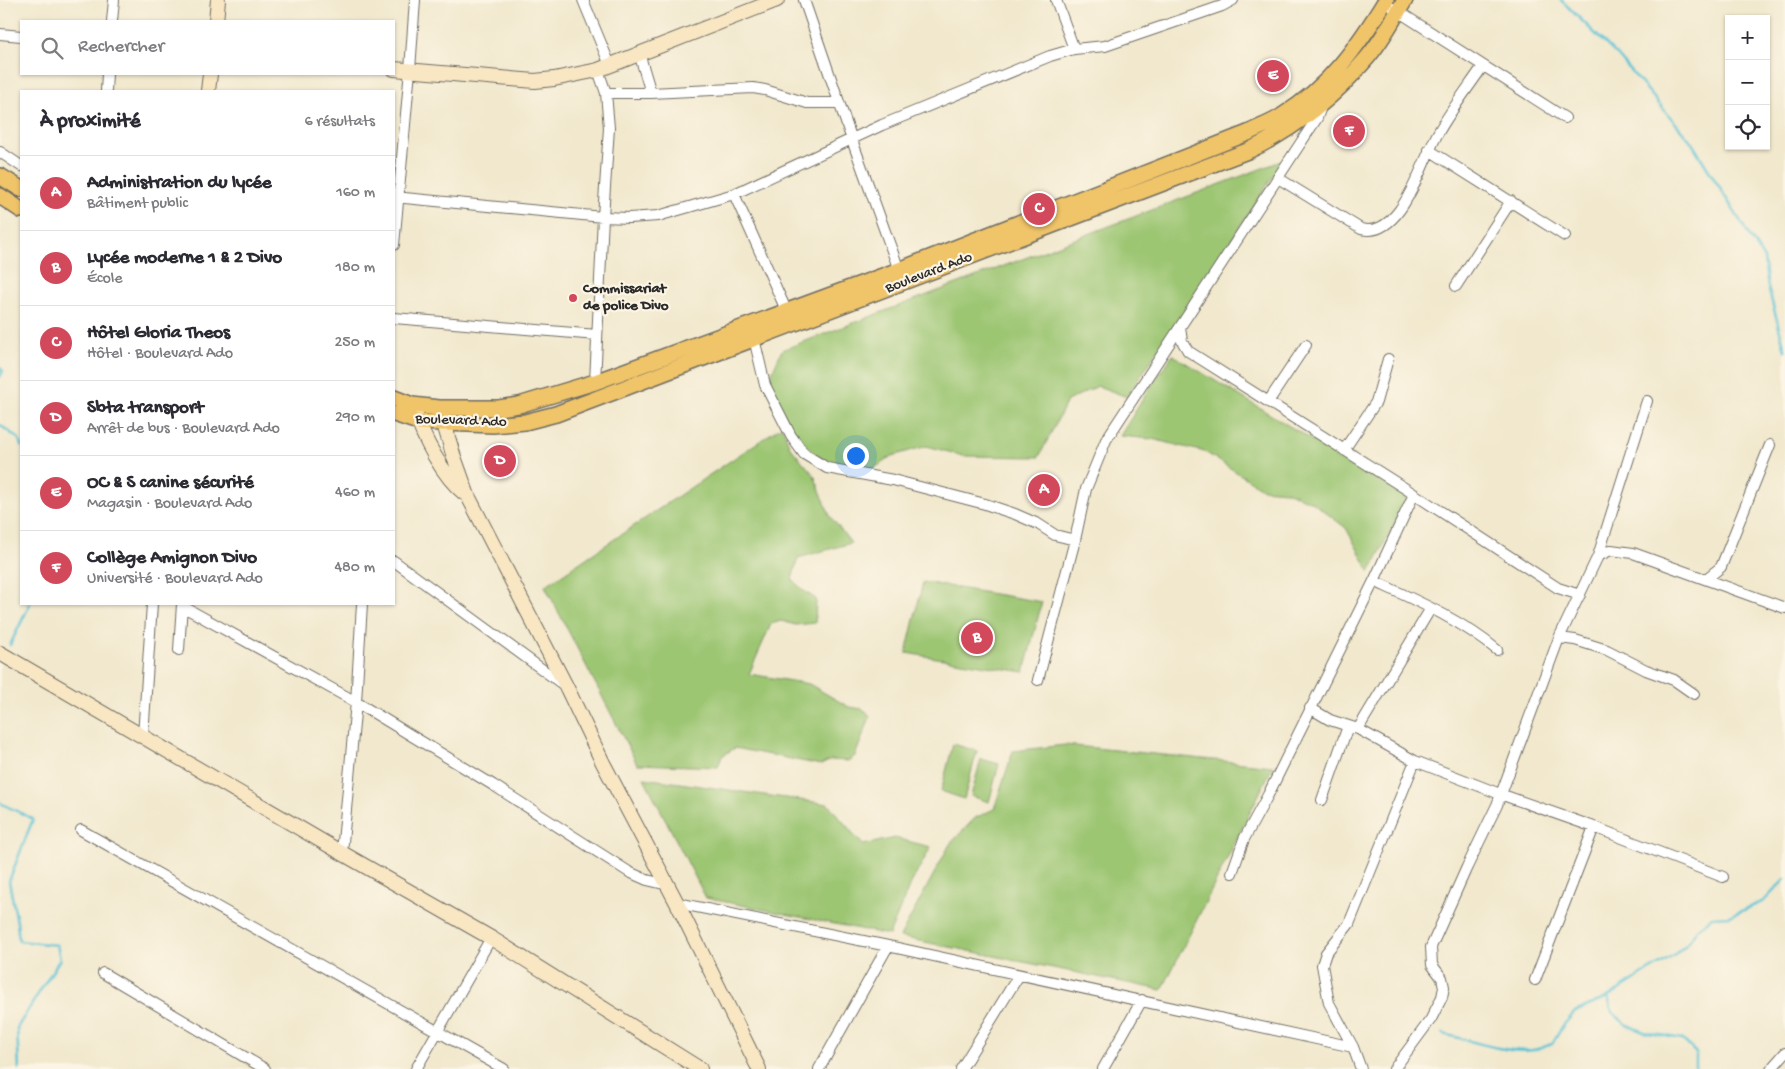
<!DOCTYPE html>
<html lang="fr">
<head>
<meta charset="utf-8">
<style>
  body { margin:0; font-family:"Gochi Hand",sans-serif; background:#f2f2f3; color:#2b2b33 }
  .controls { position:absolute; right:15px; top:15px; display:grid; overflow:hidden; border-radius:0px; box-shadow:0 1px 4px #0004 }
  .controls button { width:45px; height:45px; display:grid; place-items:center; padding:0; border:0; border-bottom:1px solid #e1e1e2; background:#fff; color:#2b2b33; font:25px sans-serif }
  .you { position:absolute; left:855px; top:455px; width:18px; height:18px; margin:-12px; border:4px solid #fff; border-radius:50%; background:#1a73e8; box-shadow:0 0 0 8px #1a73e833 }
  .badge { display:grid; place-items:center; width:32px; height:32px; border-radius:50%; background:#d1495b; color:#fff; font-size:16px; font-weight:700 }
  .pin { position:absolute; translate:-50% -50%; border:2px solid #fff; box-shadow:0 1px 5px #0006 }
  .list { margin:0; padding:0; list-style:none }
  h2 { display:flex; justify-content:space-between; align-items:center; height:65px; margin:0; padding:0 20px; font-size:21px }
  h2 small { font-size:16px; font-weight:400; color:#7c7c81 }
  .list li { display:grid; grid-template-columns:32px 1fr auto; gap:15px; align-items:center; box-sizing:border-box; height:75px; padding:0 20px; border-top:1px solid #e1e1e2 }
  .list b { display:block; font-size:19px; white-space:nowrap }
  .list p { margin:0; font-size:16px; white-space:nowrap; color:#7c7c81 }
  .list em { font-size:16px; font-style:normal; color:#7c7c81 }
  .icon { flex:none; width:28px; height:28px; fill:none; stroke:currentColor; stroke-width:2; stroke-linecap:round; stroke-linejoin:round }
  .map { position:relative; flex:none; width:1785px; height:1069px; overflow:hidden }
  .search { position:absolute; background:#fff; box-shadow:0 1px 4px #0004; left:20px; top:20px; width:375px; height:55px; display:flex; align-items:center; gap:12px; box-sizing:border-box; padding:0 18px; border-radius:0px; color:#7c7c81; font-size:19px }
  .panel { position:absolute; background:#fff; box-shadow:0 1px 4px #0004; left:20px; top:90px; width:375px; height:515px; border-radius:0px }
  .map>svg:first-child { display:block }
  .green { fill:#9dc673; stroke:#64784f }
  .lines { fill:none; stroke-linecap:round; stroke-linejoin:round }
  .stream { stroke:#59c2d6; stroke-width:2.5 }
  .street-casing { stroke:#706d64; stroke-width:12 }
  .secondary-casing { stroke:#706d64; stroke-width:16 }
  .primary-casing { stroke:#706d64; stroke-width:18 }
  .street { stroke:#fff; stroke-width:10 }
  .secondary { stroke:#f9e7c3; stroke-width:14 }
  .primary { stroke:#f0c469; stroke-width:15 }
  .poi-dot { fill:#d1495b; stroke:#fcf5e5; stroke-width:2 }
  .labels { text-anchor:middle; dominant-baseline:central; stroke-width:4.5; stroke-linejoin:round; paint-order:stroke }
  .street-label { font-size:15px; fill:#2b2b2b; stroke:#fcf5e5 }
  .poi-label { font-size:15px; font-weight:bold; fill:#2b2b2b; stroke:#fcf5e5; text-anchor:start }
</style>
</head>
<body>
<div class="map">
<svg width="1785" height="1069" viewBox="0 0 1785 1069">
  <rect width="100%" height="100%" fill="#fcf5e5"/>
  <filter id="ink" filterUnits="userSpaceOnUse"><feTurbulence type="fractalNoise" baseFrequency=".02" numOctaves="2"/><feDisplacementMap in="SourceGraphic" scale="10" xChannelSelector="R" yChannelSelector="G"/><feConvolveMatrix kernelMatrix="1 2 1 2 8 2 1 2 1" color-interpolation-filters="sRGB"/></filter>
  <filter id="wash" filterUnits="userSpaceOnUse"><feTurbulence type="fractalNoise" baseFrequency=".0096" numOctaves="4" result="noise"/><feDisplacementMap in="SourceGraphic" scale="20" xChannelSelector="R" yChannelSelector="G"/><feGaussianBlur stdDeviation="1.12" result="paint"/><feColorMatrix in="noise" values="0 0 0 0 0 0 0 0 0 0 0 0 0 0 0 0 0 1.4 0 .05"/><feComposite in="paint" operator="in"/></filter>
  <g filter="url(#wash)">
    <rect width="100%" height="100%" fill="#f1e8cd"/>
    <path class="green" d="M1284,160L1127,397L1098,386L1067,401L1039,457L963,456L927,446L892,456L869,472L834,466L815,454L800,439L788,422L768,381L782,350Z
      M1173,355L1407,498L1370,572L1346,528L1312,502L1286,491L1263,489L1205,452L1152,439L1120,436L1154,381Z
      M782,426L790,447L814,475L830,516L851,543L798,558L792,579L804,591L816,599L815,623L796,625L781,621L771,624L749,674L809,684L849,707L863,709L870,717L855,756L848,761L831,760L821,765L735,748L722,756L718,767L637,764L545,586Z
      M923,582L1042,602L1024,672L906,653Z
      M953,744L977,751L964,799L941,791Z
      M1065,745L1273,766L1162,990L900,937L950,844L975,818L994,809L1013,751Z
      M981,759L999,764L989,802L971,796Z
      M644,778L828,804L863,845L895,838L931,847L909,887L889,935L706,898Z"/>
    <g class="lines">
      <path class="stream" d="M1561,0L1618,56L1690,140L1764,259L1768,287L1785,350
        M0,368L3,371L0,377
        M0,425L19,439L21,446
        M10,645L30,604
        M0,803L33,819L9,881L17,922L19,941L57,945L60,959L17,1028L19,1069
        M1608,997L1612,1012L1627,1025L1644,1032L1682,1039L1696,1053V1069
        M1443,1034C1469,1040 1507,1054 1533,1050C1539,1049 1546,1046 1552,1044L1562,1027L1575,1012L1608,997L1640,976L1672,957L1687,944L1698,928L1712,917L1730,916L1764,901L1785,879"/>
    </g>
  </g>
  <g filter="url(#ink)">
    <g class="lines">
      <defs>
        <path id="street" d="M583,0L610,65
          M804,0L852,140L899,270
          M1056,0L1074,49
          M1393,8L1565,118
          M112,21L114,0
          M0,34L21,36
          M639,53L651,93
          M598,70L606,93H651L753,88L765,90L807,103H839
          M106,91L107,74
          M1429,150L1565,236
          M0,152L21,166
          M1278,178L1361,229C1402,240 1422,160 1438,133C1451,110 1468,88 1483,66
          M734,194L787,312
          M394,197L603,217L629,218L658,216L734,194L882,125L1050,56L1074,49L1105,46L1222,6L1233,0
          M394,245L410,70L415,0
          M1456,286L1511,201
          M394,318L597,335
          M1180,328L1182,341L1188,351L1414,494L1558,588L1580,595
          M753,334L765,385L791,436L804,454L827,468L893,480L985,504L1015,514L1038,524L1055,535L1075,540
          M595,382L603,217L609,128L606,93
          M1268,402L1306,345
          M1344,450L1376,402L1388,359
          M1598,556L1611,550L1633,553L1785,608
          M394,561L565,686
          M1706,579L1721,567L1770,445
          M1374,581C1417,601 1461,620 1497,650
          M182,606L356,702L493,785L629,872L647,880L668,885
          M1559,638L1575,640L1607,650L1646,670L1674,680L1694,694
          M179,650L182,604
          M1038,680L1075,540L1086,489L1106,440L1317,118L1322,104
          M1310,708L1330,720L1358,729L1415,761L1500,794L1594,827L1723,877
          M1358,729L1431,608
          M143,736L152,604
          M1322,800L1348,726
          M81,830L504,1069
          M342,853L356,702L362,604
          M1232,873L1244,839L1268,795L1374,581L1414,494
          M677,903L888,946L1353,1047
          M103,973L265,1069
          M1535,980L1594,827
          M416,1069L491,938
          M819,1069L888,946
          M961,1069L1019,975
          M1103,1069L1142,1000
          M1361,1069L1353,1047L1329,1003L1322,965L1326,953L1349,924L1415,761
          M1394,1069L1431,1019L1442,997L1444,987L1442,978L1432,965L1431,947L1467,867L1497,805L1559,638L1598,556L1647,401
          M1771,1069L1785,1053"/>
        <path id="secondary" d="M216,21L218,0
          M394,69L535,81L554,79L598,70L777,0
          M208,91L210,74
          M415,412C423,438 443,476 464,493
          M441,414L453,454L468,496L567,688L603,763L677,903L759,1069
          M0,653L342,853L491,938L700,1069"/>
        <path id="primary" d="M0,176L21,189
          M0,196L21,210
          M394,398L412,405L439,408H499L519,405L595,382L899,270L1248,133C1259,127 1272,123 1282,116C1329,87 1358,46 1386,0
          M394,414L418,422L493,425L525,422L556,414L1250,150C1296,128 1335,96 1367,58C1382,41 1393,19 1405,0"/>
      </defs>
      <use href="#street" class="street-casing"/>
      <use href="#secondary" class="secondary-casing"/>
      <use href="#primary" class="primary-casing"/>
      <use href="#street" class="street"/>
      <use href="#secondary" class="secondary"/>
      <use href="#primary" class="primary"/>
    </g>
  </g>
  <circle class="poi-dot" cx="573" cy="298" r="5"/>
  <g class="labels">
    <g class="street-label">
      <text transform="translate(929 273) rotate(-21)">Boulevard Ado</text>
      <text transform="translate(461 421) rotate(2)">Boulevard Ado</text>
    </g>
    <g class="poi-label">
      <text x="583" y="289">Commissariat<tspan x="583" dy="17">de police Divo</tspan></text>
    </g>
  </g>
</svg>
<div class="controls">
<button>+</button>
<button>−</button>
<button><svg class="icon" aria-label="locate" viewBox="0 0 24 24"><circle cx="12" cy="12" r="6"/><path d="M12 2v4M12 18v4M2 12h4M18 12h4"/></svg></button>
</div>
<div class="you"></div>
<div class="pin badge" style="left:1044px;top:490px">A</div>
<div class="pin badge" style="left:977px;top:638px">B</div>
<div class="pin badge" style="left:1039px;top:209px">C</div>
<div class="pin badge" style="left:500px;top:461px">D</div>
<div class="pin badge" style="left:1273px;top:76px">E</div>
<div class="pin badge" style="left:1349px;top:131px">F</div>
<div class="search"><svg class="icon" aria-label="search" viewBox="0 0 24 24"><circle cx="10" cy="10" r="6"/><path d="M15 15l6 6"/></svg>Rechercher</div>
<section class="panel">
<h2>À proximité<small>6 résultats</small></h2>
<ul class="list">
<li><span class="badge">A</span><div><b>Administration du lycée</b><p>Bâtiment public</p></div><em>160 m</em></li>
<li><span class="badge">B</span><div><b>Lycée moderne 1 &amp; 2 Divo</b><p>École</p></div><em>180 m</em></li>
<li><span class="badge">C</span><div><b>Hôtel Gloria Theos</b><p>Hôtel · Boulevard Ado</p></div><em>250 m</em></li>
<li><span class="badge">D</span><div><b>Sbta transport</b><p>Arrêt de bus · Boulevard Ado</p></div><em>290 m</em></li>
<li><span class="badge">E</span><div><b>OC &amp; S canine sécurité</b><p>Magasin · Boulevard Ado</p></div><em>460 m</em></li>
<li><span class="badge">F</span><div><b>Collège Amignon Divo</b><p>Université · Boulevard Ado</p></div><em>480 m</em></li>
</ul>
</section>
</div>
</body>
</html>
